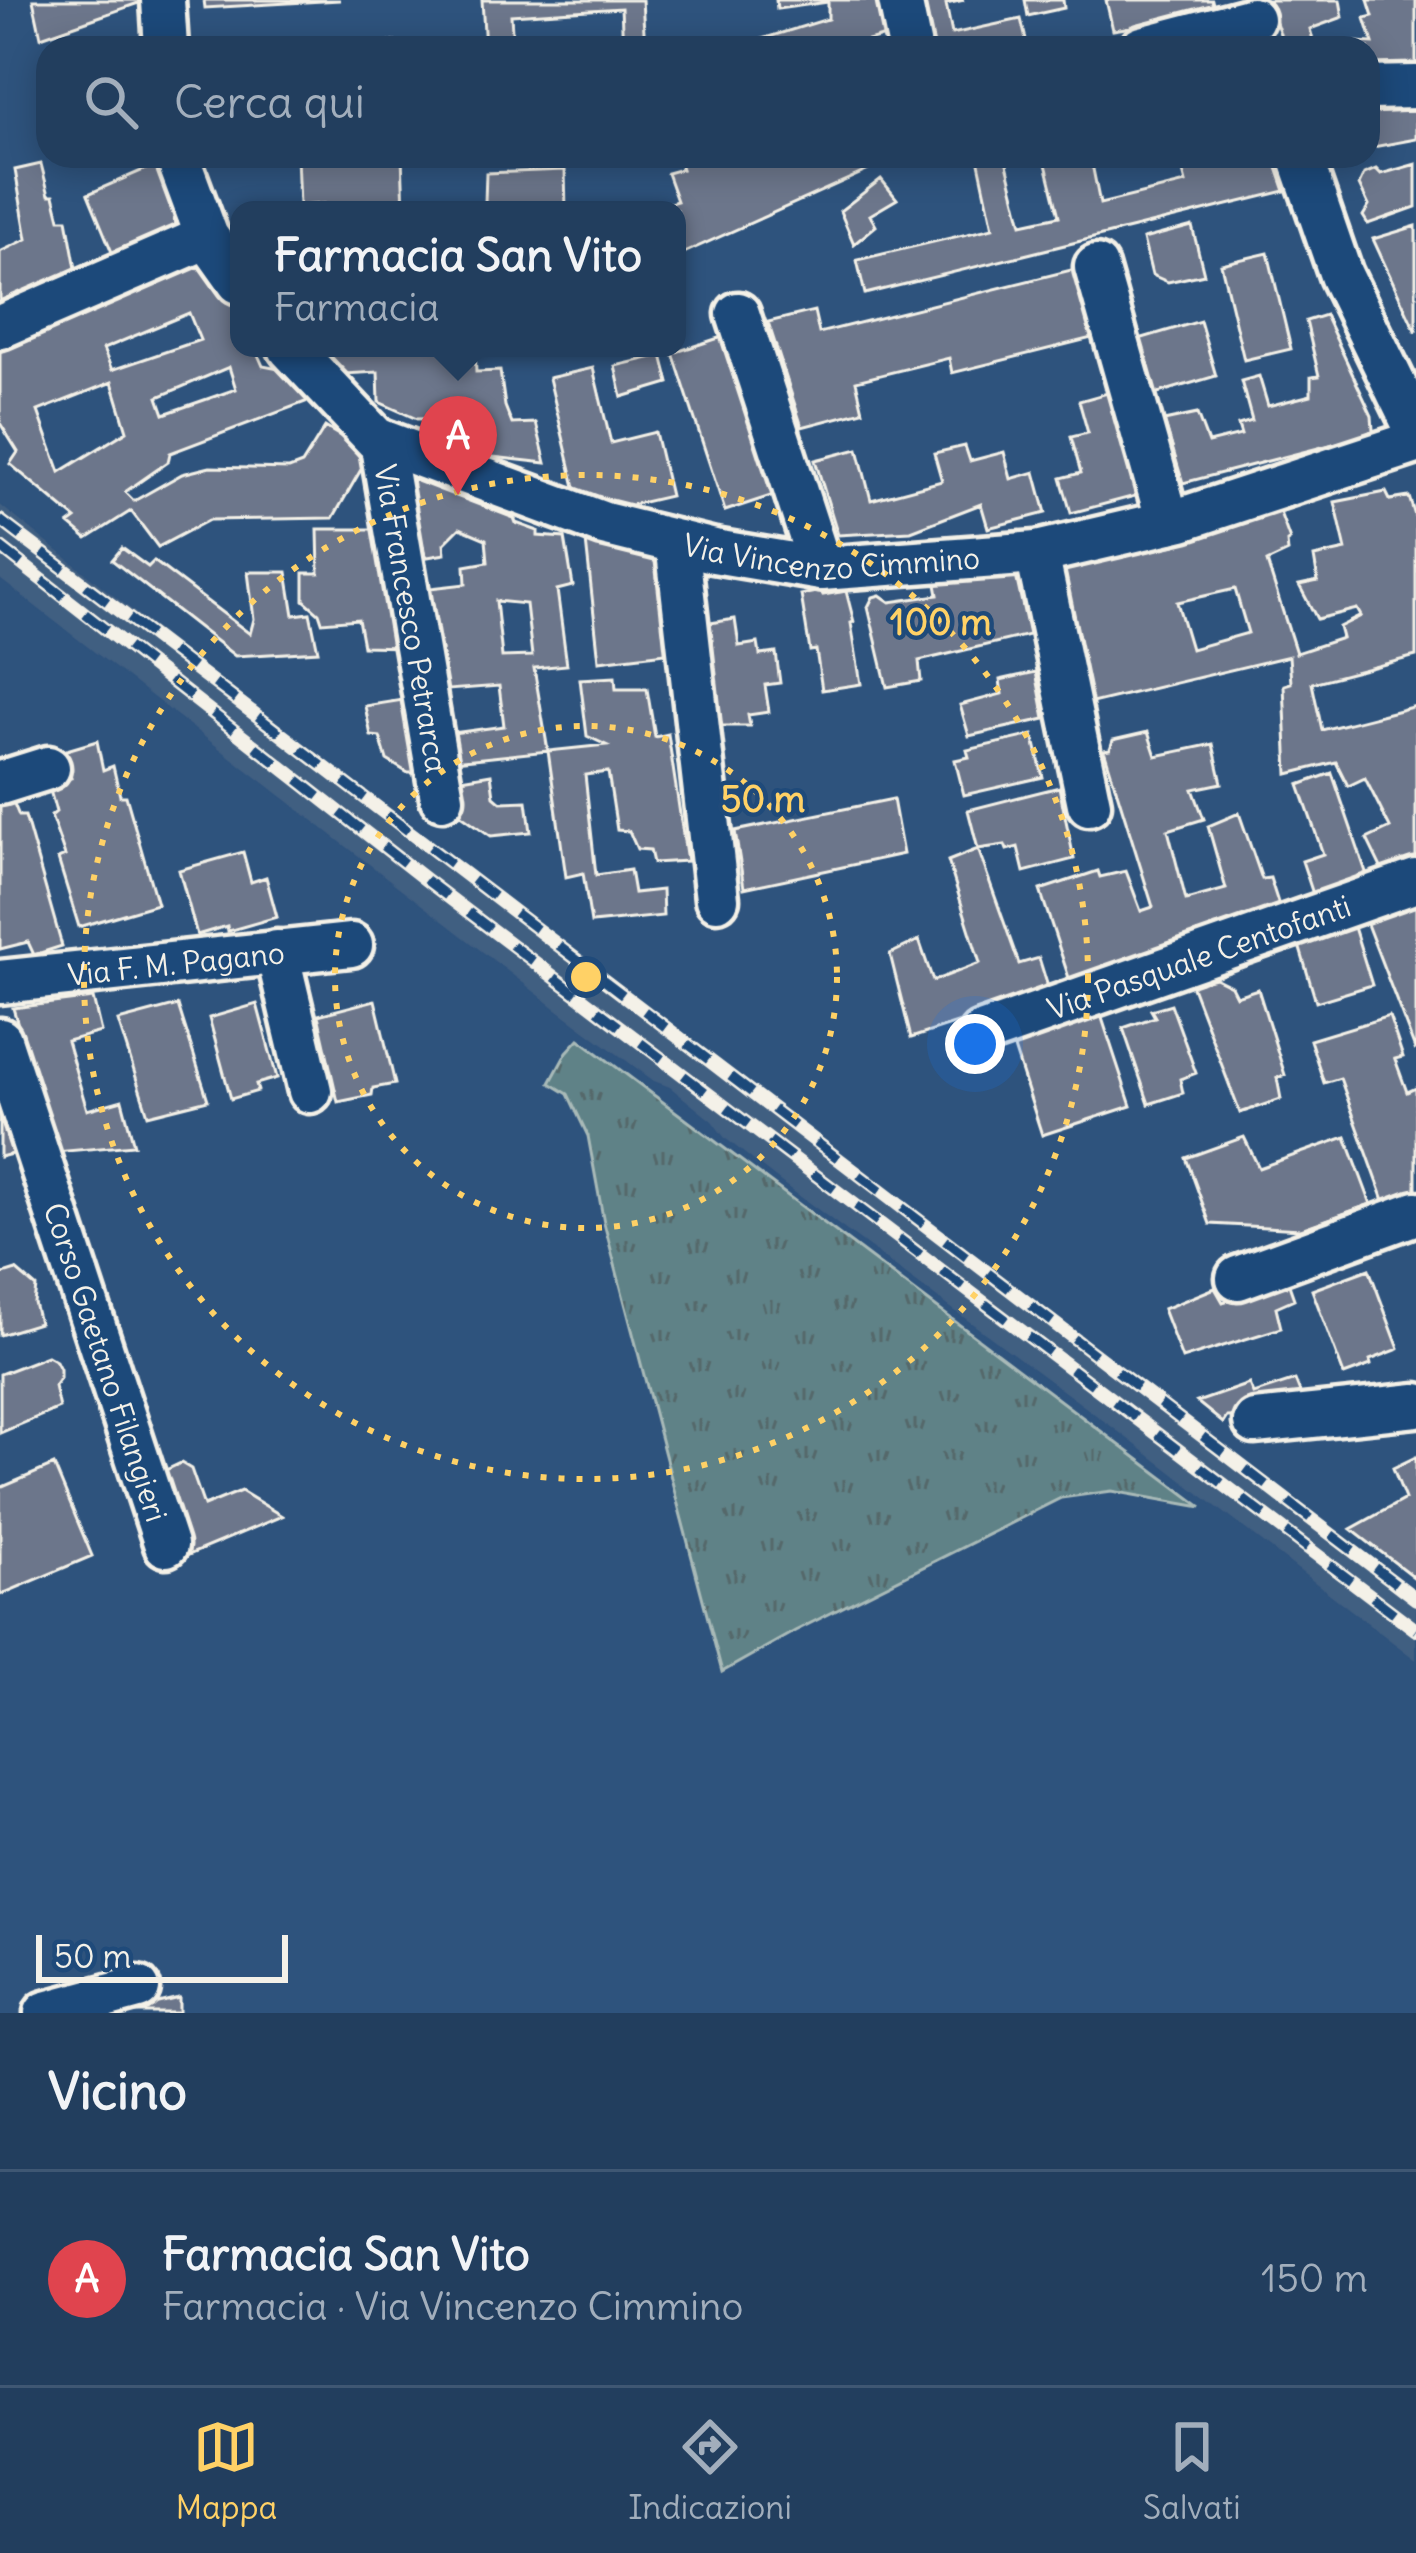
<!DOCTYPE html>
<html lang="it">
<head>
<meta charset="utf-8">
<style>
  body { margin:0; font-family:Delius,sans-serif; background:#2e4967; color:#f1f3f6 }
  .scale { position:absolute; left:36px; bottom:30px; width:252px; box-sizing:border-box; padding-left:12px; border:6px solid #f4f1e8; border-top:0; font-size:33px; line-height:42px; white-space:nowrap; color:#f4f1e8; -webkit-text-stroke:9px #1f4a7a; paint-order:stroke }
  .you { position:absolute; left:975px; top:1044px; width:42px; height:42px; margin:-30px; border:9px solid #fff; border-radius:50%; background:#1a73e8; box-shadow:0 0 0 18px #1a73e833 }
  .badge { display:grid; place-items:center; width:78px; height:78px; border-radius:50%; background:#ffd166; color:#fff; font-size:39px; font-weight:700 }
  .pin { position:absolute; translate:-50% -99px; filter:drop-shadow(0 3px 6px #0008) }
  .pin::after { content:''; position:absolute; top:63px; width:42px; height:36px; background:inherit; clip-path:polygon(0 0,100% 0,50% 100%) }
  .popup { position:absolute; left:230px; top:201px; width:456px; height:156px; box-sizing:border-box; display:grid; place-content:center; border-radius:24px; background:#223e5e; filter:drop-shadow(0 3px 9px #0005); font-size:39px; white-space:nowrap; color:#a2aebc }
  .popup b { font-size:45px; color:#f1f3f6 }
  .popup::after { content:''; position:absolute; left:50%; top:100%; margin-left:-24px; border:24px solid transparent; border-top-color:#223e5e }
  .list { margin:0; padding:0; list-style:none }
  h2 { display:flex; justify-content:space-between; align-items:center; height:156px; margin:0; padding:0 48px; font-size:51px }
  h2 small { font-size:39px; font-weight:400; color:#a2aebc }
  .list li { display:grid; grid-template-columns:78px 1fr auto; gap:36px; align-items:center; box-sizing:border-box; height:216px; padding:0 48px; border-top:3px solid #3f5773 }
  .list b { display:block; font-size:45px; white-space:nowrap }
  .list p { margin:0; font-size:39px; white-space:nowrap; color:#a2aebc }
  .list em { font-size:39px; font-style:normal; color:#a2aebc }
  .icon { flex:none; width:66px; height:66px; fill:none; stroke:currentColor; stroke-width:2; stroke-linecap:round; stroke-linejoin:round }
  .map { position:relative; flex:none; width:1416px; height:2013px; overflow:hidden }
  .search { position:absolute; background:#223e5e; box-shadow:0 6px 30px #0003; left:36px; right:36px; top:36px; height:132px; display:flex; align-items:center; gap:30px; box-sizing:border-box; padding:0 42px; border-radius:36px; color:#a2aebc; font-size:45px }
  .sheet { height:372px; background:#223e5e }
  nav { display:flex; justify-content:space-around; align-items:center; box-sizing:border-box; height:168px; border-top:3px solid #3f5773; background:#223e5e; font-size:33px; color:#a2aebc }
  nav a { display:grid; justify-items:center; gap:6px }
  nav .on { color:#ffd166 }
  .map>svg:first-child { display:block }
  .built { fill:#415e81 }
  .grass { fill:url(#grass-tufts); stroke:#a9bab8; stroke-width:3 }
  .building { fill:#6c768b; stroke:#f4f1e8; stroke-width:3; fill-rule:evenodd }
  .lines { fill:none; stroke-linecap:round; stroke-linejoin:round }
  .minor-casing { stroke:#f4f1e8; stroke-width:51 }
  .minor { stroke:#1f4a7a; stroke-width:42 }
  .rail-casing { stroke:#f4f1e8; stroke-width:14 }
  .rail { stroke:#1f4a7a; stroke-width:9; stroke-dasharray:27; stroke-linecap:butt }
  .ring { fill:none; stroke:#ffd166; stroke-width:6; stroke-dasharray:6 12 }
  .labels { text-anchor:middle; dominant-baseline:central; stroke-width:9; stroke-linejoin:round; paint-order:stroke }
  .street-label { font-size:30px; fill:#f4f1e8; stroke:#1f4a7a }
  .centre { fill:#ffd166; stroke:#1f4a7a; stroke-width:6 }
  .ring-label { font-size:36px; text-anchor:middle; font-weight:bold; fill:#ffd166; stroke:#1f4a7a; stroke-width:9; stroke-linejoin:round; paint-order:stroke }
</style>
</head>
<body>
<div class="map">
<svg width="1416" height="2013" viewBox="0 0 1416 2013">
  <defs>
    <pattern id="grass-tufts" width="24" height="20" patternUnits="userSpaceOnUse" patternTransform="scale(3)"><rect width="24" height="20" fill="#5e8287"/><path d="M3 7l-1-3M5 7V3M7 7l1-3M15 17l-1-3M17 17v-4M19 17l1-3" fill="none" stroke="#55686a"/></pattern>
  </defs>
  <rect width="100%" height="100%" fill="#2e537d"/>
  <filter id="ink" filterUnits="userSpaceOnUse"><feTurbulence type="fractalNoise" baseFrequency=".00833" numOctaves="2"/><feDisplacementMap in="SourceGraphic" scale="24" xChannelSelector="R" yChannelSelector="G"/><feConvolveMatrix kernelMatrix="1 2 1 2 8 2 1 2 1" color-interpolation-filters="sRGB"/></filter>
  <g filter="url(#ink)">
    <path class="built" d="M0,505L236,693L1416,1593V1660L1123,1435L786,1186L725,1138L712,1121L670,1087L654,1081L562,1013L0,579Z"/>
    <path class="grass" d="M579,1039L1202,1507L1112,1491L1061,1498L795,1631L722,1672L604,1223L588,1136L568,1094L550,1083L567,1052Z"/>
    <path class="building" d="M33,0H147L41,37Z
      M204,0H340L205,8Z
      M482,0H642L645,48H623L621,8L511,15L513,48H485Z
      M776,0H888L896,33L844,48H732L828,19V2L777,9Z
      M914,0H964L946,4L952,34L1021,19L1028,48H924Z
      M1025,0H1063L1064,8L1028,16Z
      M1106,0H1212L1215,14L1113,30Z
      M1268,0H1340L1343,17L1310,29L1313,40L1373,43L1365,18L1373,16L1368,0H1416V77L1368,78V48H1285Z
      M423,41L424,48H336V44Z
      M1416,111V139L1368,148V113Z
      M297,156H402L404,210H323V204L299,206Z
      M678,156H868L873,168L677,256V210L649,209L677,201L667,173L682,169Z
      M945,156H1005L1022,224L1059,216L1044,156H1097L1099,162L1092,164L1100,204L1186,183L1181,164L1185,156H1273L1285,191L865,294L857,260L993,228L978,158L947,164Z
      M171,158L175,231L114,257L88,194Z
      M41,164L49,195H54L60,219H67L77,274L0,306V252L27,239L15,170Z
      M1416,164V207L1368,224L1363,216L1369,206L1359,185L1364,174L1376,169L1381,174Z
      M565,170L566,210H479L485,202L486,173Z
      M881,179L897,199L870,215L876,226L854,244L840,211Z
      M1192,226L1204,274L1168,282L1152,275L1143,239Z
      M1416,226V332L1373,239Z
      M1268,253L1291,349L1244,360L1221,264Z
      M213,259L239,315V348H255L263,366L284,370L308,401L170,453L168,462L125,492L134,501L182,474L210,467L289,469L302,464L325,427L370,454L333,518L209,520L158,547L131,511L87,539L69,524L76,519L10,464L18,452L0,423V352ZM189,313L200,340L112,370L103,349ZM229,367L236,389L164,414L158,397ZM112,382L127,431L60,472L38,411Z
      M1075,269L1092,338L952,373L949,358L856,381L863,411L802,427L768,322L814,311L819,333Z
      M1325,315L1372,416L1373,430L1361,437L1183,483L1164,421L1197,414L1208,443L1241,435L1238,425L1252,421L1241,381L1259,376L1268,406L1311,395V377L1319,376L1306,321Z
      M1200,321L1216,376L1155,394L1139,339Z
      M725,336L777,494L725,511L673,353Z
      M323,348H475L476,372L500,371L505,406L512,424L536,423L546,463L493,457L470,448L469,417L417,419L379,402L378,372L344,374Z
      M662,355L669,383L622,397L615,366Z
      M593,368L611,443L655,432L670,496L631,505L576,491L549,378Z
      M1111,392L1139,495L1071,513L1061,478L1081,473L1071,437L1088,433L1079,401Z
      M965,446L970,461L1004,452L1011,479L1035,472L1046,513L988,528L981,504L911,531L838,535L815,460L858,449L871,500L942,481L934,453Z
      M412,479L514,518L516,523L538,531V536L565,538L573,586L557,590L567,665L534,668L548,751L444,762L438,735L504,726L499,686L435,691L421,589L466,584L465,566L488,562L486,539L460,528L444,544L445,554L422,558L409,488ZM496,601L526,604L532,656L502,657Z
      M1386,492L1390,500L1409,497L1416,519V656L1312,683L1322,730L1416,706V867L1386,878L1367,839L1390,828L1365,778L1348,786L1336,762L1288,774L1284,685L1291,683L1289,656L1092,703L1059,567L1278,507L1290,540L1287,542L1288,552L1267,562L1296,653L1342,638L1339,627L1361,616L1357,609L1317,619L1299,585L1318,581L1314,557L1346,550L1335,502ZM1235,589L1248,633L1191,649L1177,602Z
      M318,529H390L404,647L363,646L358,619L322,622L319,613L304,600V573H319Z
      M585,532L655,549L666,653L599,661Z
      M122,548L148,567L154,561L250,634L254,619L248,572H287L294,615L310,613L318,651L235,656L112,560Z
      M1014,567L1029,635L919,661L921,681L887,687L868,607L873,597L880,595L890,602L938,595L935,579Z
      M821,591L823,595L846,591L854,622L851,623L861,684L822,690L816,650L810,651L801,595Z
      M735,619L739,646L758,643L760,655L776,653L780,683L765,685L769,712L748,715L750,726H720L704,624Z
      M1036,672L1045,719L969,736L960,705L1002,694L1000,680Z
      M615,677L616,689H647L655,737L668,734L687,861L653,863L650,850L637,849L629,831L617,830L608,772L585,775L596,875L630,870L634,893L662,890L663,916L591,923L583,873L566,877L548,751L606,745L587,736L580,679Z
      M409,699L417,773H408L387,760L380,737L371,736L365,706Z
      M1148,732L1156,756L1213,744L1222,783L1193,789L1204,819L1168,830L1186,900L1226,889L1208,826L1239,813L1262,879L1270,878L1281,912L1071,984L1040,890L1098,871L1100,877L1126,871L1141,911L1153,907L1104,750L1110,749L1113,740Z
      M1033,735L1043,777L964,795L955,760L969,757L967,750Z
      M97,741L103,770L113,766L120,796H126L157,904L79,927L58,859L65,856L51,816L56,812L48,783L71,778L63,751Z
      M1332,773L1368,878L1314,897L1302,861L1323,854L1299,785Z
      M491,774L494,796L501,802L527,801L531,832L491,836L454,810L450,781Z
      M1059,787L1074,859L1024,872L1018,847L1007,850L1005,845L978,849L968,810Z
      M12,799L19,816H25L62,946L34,955L28,942L0,949V802Z
      M893,799L903,854L744,888L735,831Z
      M978,849L1019,964L1039,958L1048,987L1030,993L1031,999L911,1038L890,954L919,940L933,981L980,963L948,861Z
      M243,852L251,882L266,877L277,917L228,931L227,926L197,935L179,870Z
      M1416,897V1048L1415,1049L1365,919Z
      M1354,927L1372,985L1316,1002L1298,942Z
      M1215,978L1231,986L1236,996L1258,989L1285,1075L1277,1078L1281,1099L1240,1113L1191,984Z
      M93,998L101,1032L67,1041L87,1110L122,1100L134,1145L56,1152L13,1008Z
      M375,1000L395,1084L373,1088L372,1095L338,1102L318,1015Z
      M257,1004L277,1078L256,1084L258,1091L231,1099L209,1018Z
      M1171,1004L1196,1073L1180,1079L1183,1093L1149,1104L1123,1028L1155,1017L1151,1010Z
      M178,1005L208,1100L148,1115L118,1021Z
      M1101,1015L1131,1106L1042,1135L1012,1042Z
      M1389,1016L1403,1057L1395,1059L1407,1092L1416,1088V1205L1389,1214L1340,1078L1324,1083L1310,1040Z
      M0,1099L16,1153L0,1157Z
      M1244,1137L1259,1168L1346,1137L1371,1204L1301,1229L1210,1224L1186,1158Z
      M1369,1269L1399,1349L1370,1360L1371,1365L1344,1375L1312,1290Z
      M16,1270L36,1287L34,1303L39,1323L0,1335V1275Z
      M1288,1282L1294,1299L1276,1307L1281,1328L1182,1359L1163,1309L1215,1288L1223,1302Z
      M47,1356L56,1361L60,1369V1378L54,1386L59,1408L0,1433V1374Z
      M1295,1380L1308,1413L1227,1417L1223,1423L1197,1402L1249,1384L1253,1394Z
      M1416,1457V1579L1351,1529L1405,1499L1393,1468Z
      M181,1463L191,1469L204,1506L241,1491L282,1516L179,1559L151,1477Z
      M54,1465L92,1556L0,1595V1488Z
      M179,1998V2013H125L124,2011Z"/>
    <g class="lines">
      <defs>
        <g id="minor">
          <path d="M163,0L166,48"/>
          <path d="M900,0L910,48"/>
          <path d="M1142,48L1252,19"/>
          <path d="M1368,88L1416,87"/>
          <path d="M177,156L207,237L239,282"/>
          <path d="M1300,156L1341,275L1416,429"/>
          <path d="M1096,267L1168,522"/>
          <path d="M738,314L821,569"/>
          <path d="M0,327L207,237"/>
          <path id="s1" d="M290,348L376,439L381,441L604,524L714,551L821,569L1037,553L1182,519L1416,442"/>
          <path id="s2" d="M381,441L442,798"/>
          <path d="M677,542L717,899"/>
          <path d="M1037,553L1089,804"/>
          <path d="M0,783L48,768"/>
          <path d="M277,952L310,1091"/>
          <path id="s3" d="M0,982L351,945"/>
          <path id="s4" d="M981,1034L1416,881"/>
          <path id="s5" d="M0,1040L166,1545"/>
          <path d="M1238,1278L1416,1213"/>
          <path d="M1255,1422L1416,1405"/>
          <path d="M46,2013L138,1988"/>
        </g>
      </defs>
      <use href="#minor" class="minor-casing"/>
      <use href="#minor" class="minor"/>
      <defs>
        <path id="rail" d="M0,520L1416,1599
          M0,547L426,880L1416,1630"/>
      </defs>
      <use href="#rail" class="rail-casing"/>
      <use href="#rail" class="rail"/>
    </g>
  </g>
  <g class="ring">
    <circle cx="586" cy="977" r="251"/>
    <circle cx="586" cy="977" r="502"/>
  </g>
  <g class="labels">
    <g class="street-label">
      <text stroke="none"><textPath href="#s1" startOffset="600">Via Vincenzo Cimmino</textPath></text>
      <text stroke="none"><textPath href="#s2" startOffset="180">Via Francesco Petrarca</textPath></text>
      <text stroke="none"><textPath href="#s4" startOffset="231">Via Pasquale Centofanti</textPath></text>
      <text stroke="none"><textPath href="#s3" startOffset="177">Via F. M. Pagano</textPath></text>
      <text stroke="none"><textPath href="#s5" startOffset="339">Corso Gaetano Filangieri</textPath></text>
    </g>
  </g>
  <circle cx="586" cy="977" r="18" class="centre"/>
  <g class="ring-label">
    <text x="941" y="635">100 m</text>
    <text x="763" y="812">50 m</text>
  </g>
</svg>
<div class="scale">50 m</div>
<div class="you"></div>
<div class="pin badge" style="left:458px;top:495px;background:#e0444e">A</div>
<div class="popup"><b>Farmacia San Vito</b>Farmacia</div>
<div class="search"><svg class="icon" aria-label="search" viewBox="0 0 24 24"><circle cx="10" cy="10" r="6"/><path d="M15 15l6 6"/></svg>Cerca qui</div>
</div>
<section class="sheet">
<h2>Vicino<small></small></h2>
<ul class="list">
<li><span class="badge" style="background:#e0444e">A</span><div><b>Farmacia San Vito</b><p>Farmacia · Via Vincenzo Cimmino</p></div><em>150 m</em></li>
</ul>
</section>
<nav>
<a class="on"><svg class="icon" aria-label="map" viewBox="0 0 24 24"><path d="M3 6l6-2 6 2 6-2v14l-6 2-6-2-6 2zM9 4v14M15 6v14"/></svg>Mappa</a>
<a><svg class="icon" aria-label="directions" viewBox="0 0 24 24"><path d="M12 3l9 9-9 9-9-9zM9 14v-3h6M13 9l2 2-2 2"/></svg>Indicazioni</a>
<a><svg class="icon" aria-label="saved" viewBox="0 0 24 24"><path d="M7 4h10v16l-5-4-5 4z"/></svg>Salvati</a>
</nav>
</body>
</html>
